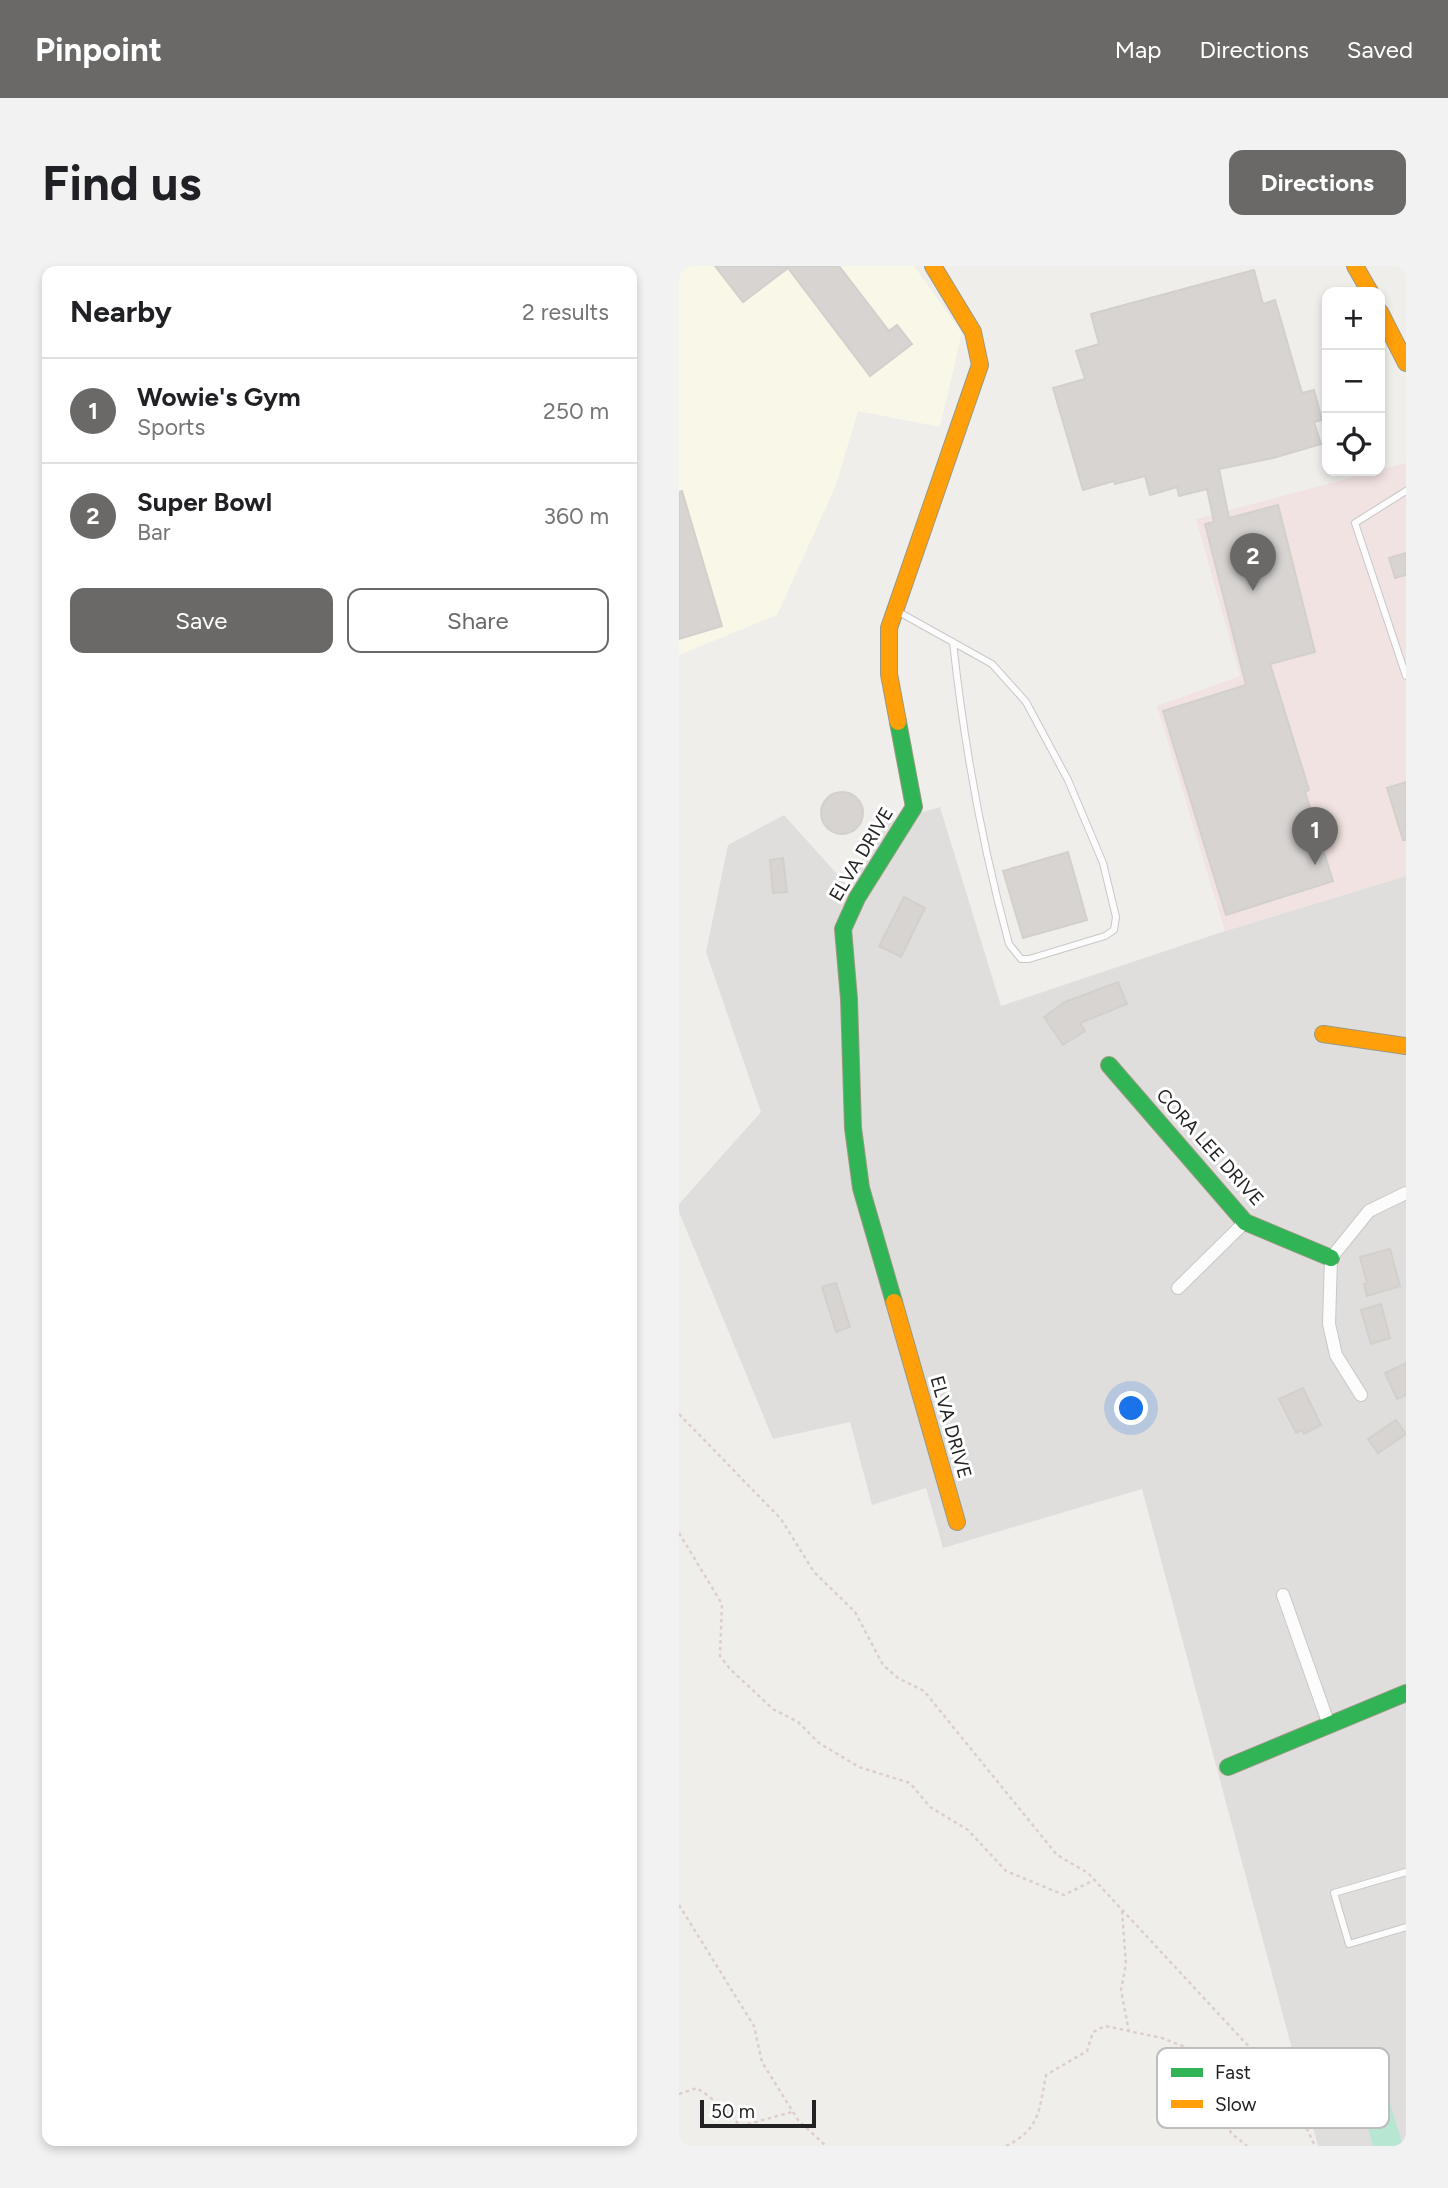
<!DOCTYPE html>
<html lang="en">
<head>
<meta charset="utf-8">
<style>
  body { margin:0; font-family:Figtree,sans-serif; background:#f2f2f2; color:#202124 }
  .controls { position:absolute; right:21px; top:21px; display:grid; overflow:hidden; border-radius:14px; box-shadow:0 4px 10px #0003 }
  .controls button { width:63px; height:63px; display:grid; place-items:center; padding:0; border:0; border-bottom:2px solid #e0e0e0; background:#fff; color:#202124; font:35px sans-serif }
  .scale { position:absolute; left:21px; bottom:18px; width:116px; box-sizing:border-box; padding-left:7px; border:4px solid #222; border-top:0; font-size:19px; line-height:24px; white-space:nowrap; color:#222; -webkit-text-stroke:5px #fff; paint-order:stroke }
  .you { position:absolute; left:453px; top:1143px; width:24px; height:24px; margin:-18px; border:5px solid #fff; border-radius:50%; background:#1a73e8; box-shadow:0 0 0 10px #1a73e833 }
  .badge { display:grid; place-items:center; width:46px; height:46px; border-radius:50%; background:#6a6968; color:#fff; font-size:23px; font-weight:700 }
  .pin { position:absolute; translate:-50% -58px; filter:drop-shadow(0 2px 4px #0008) }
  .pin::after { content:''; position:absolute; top:37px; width:24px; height:21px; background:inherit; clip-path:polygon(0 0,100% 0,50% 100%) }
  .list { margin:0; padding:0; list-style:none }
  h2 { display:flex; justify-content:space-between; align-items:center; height:91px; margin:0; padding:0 28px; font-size:30px }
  h2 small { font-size:23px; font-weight:400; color:#757577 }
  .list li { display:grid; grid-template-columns:46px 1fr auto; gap:21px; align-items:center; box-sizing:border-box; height:105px; padding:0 28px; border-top:2px solid #e0e0e0 }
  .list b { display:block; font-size:26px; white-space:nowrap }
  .list p { margin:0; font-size:23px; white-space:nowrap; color:#757577 }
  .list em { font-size:23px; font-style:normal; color:#757577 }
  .actions { display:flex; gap:14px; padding:21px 28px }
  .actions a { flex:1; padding:16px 0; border:2px solid #6a6968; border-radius:14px; text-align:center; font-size:24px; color:#6a6968 }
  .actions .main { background:#6a6968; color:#fff }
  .icon { flex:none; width:38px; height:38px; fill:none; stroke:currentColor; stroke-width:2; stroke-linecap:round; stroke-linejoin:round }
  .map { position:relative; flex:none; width:727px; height:1880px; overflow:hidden; border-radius:14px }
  header { display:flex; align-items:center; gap:42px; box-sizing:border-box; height:98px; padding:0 35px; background:#6a6968; color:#fff }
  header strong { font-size:33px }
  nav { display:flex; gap:38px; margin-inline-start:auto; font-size:24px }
  .intro { display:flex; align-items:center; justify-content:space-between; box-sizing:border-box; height:168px; padding:0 42px }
  h1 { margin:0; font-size:49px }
  .button { padding:18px 32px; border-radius:14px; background:#6a6968; color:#fff; font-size:24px; font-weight:700 }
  main { display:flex; gap:42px; padding:0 42px }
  aside { flex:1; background:#fff; border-radius:14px; box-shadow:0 4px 10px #0003 }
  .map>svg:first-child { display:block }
  .residential { fill:#dfdedc }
  .commercial { fill:#f1e3e1 }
  .education { fill:#f8f7e8 }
  .pitch { fill:#b7e6d2 }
  .building { fill:#d7d4d2; stroke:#d3d0cc; stroke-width:2 }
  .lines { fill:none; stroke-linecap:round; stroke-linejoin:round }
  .lane-casing { stroke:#c9c8c7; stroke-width:8 }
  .street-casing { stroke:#c9c8c7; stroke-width:14 }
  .fast-casing { stroke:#999a82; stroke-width:18 }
  .slow-casing { stroke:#999a82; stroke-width:18 }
  .path { stroke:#dccecd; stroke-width:2.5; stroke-dasharray:3.5 3.5; stroke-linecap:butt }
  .lane { stroke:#fdfcfc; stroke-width:6 }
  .street { stroke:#fdfcfc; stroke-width:12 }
  .fast { stroke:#30b455; stroke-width:16 }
  .slow { stroke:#ff9f0a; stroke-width:16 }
  .labels { text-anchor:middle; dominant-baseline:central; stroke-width:6; stroke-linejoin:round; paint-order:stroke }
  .street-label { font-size:19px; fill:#222; stroke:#fff }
  .key { fill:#fff; stroke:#bdbdbd; stroke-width:2 }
  .key-label { font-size:19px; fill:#222 }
</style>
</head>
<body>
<header>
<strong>Pinpoint</strong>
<nav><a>Map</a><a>Directions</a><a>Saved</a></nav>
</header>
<div class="intro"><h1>Find us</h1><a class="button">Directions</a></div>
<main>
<aside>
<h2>Nearby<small>2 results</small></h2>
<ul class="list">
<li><span class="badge">1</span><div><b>Wowie's Gym</b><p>Sports</p></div><em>250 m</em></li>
<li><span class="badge">2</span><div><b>Super Bowl</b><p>Bar</p></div><em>360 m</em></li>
</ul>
<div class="actions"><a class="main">Save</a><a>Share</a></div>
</aside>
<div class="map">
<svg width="727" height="1880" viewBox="0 0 727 1880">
  <rect width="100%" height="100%" fill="#f0eeeb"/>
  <path class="residential" d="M261,541L322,740L546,665L727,610V1880H639L463,1223L264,1282L247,1222L193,1239L171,1156L94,1173L0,946V938L82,846L27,686L49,579L105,549L167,618L207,557Z"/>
  <path class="commercial" d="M727,197V610L546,665L478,440L561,410L517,253Z"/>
  <path class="education" d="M0,0H235L283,67L261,161L179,145L157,219L98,349L0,389Z"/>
  <path class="pitch" d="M708,1827L724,1880H694L681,1835Z"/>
  <path class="building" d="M36,0H160L210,65L218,59L233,78L191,110L109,2L64,36Z
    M575,4L584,38L596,34L623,127L635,124L643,154L635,156L642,178L594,192L540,203L550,252L599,239L636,386L591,398L630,524L626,526L654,615L547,649L484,445L567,419L526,258L535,256L528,223L500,230L498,221L471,229L466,210L436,218L435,215L404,224L374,122L406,113L397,85L420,78L412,48Z
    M3,225L43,360L0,373V226Z
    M727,287V309L716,312L710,292Z
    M727,516V574H724L708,522Z
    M142 547a21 21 0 1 1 42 0a21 21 0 1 1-42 0Z
    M389,586L408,654L344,672L324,605Z
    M104,592L108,626L94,627L91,594Z
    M225,631L246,642L222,691L200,680Z
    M439,716L448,738L401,757L406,765L384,779L365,751L386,736Z
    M711,983L721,1020L688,1030L685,1018L688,1017L681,991Z
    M157,1017L171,1061L157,1066L143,1021Z
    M702,1038L711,1072L692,1078L682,1044Z
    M727,1097V1129L718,1133L706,1107Z
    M624,1122L642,1159L625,1168L623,1164L617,1167L600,1133Z
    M717,1154L727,1168L699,1187L689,1173Z"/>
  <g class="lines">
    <defs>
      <path id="lane" d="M727,225L676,257L727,410
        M218,345L313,398L347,436L389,514L424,597L437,651L435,664L426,670L350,693H342L330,678C303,579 285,478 274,376
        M727,1606L655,1627L670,1678L727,1661"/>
      <path id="street" d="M499,1022L566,956
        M682,1129L657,1089L650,1058L652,992L690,945L727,927
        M604,1329L650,1459"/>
      <path id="fast" d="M430,799L566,956L652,992
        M215,1036L182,922L174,862L170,733L164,663L178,632L235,541L219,456
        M549,1501L727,1427"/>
      <path id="slow" d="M676,0L691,26
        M701,46L727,97
        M219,456L210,408V362L301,99L294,66L254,0
        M644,768L727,780
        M215,1036L278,1256"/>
    </defs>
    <use href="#lane" class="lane-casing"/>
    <use href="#street" class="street-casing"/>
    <use href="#fast" class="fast-casing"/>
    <use href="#slow" class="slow-casing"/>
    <path class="path" d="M0,1148L102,1253L135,1306L176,1346L204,1399L219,1412L245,1425L378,1589L409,1607L586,1798L617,1840L636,1880
      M0,1267L43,1338L41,1390L52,1404L94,1443L119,1456L140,1477L180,1501L231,1517L251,1541L289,1564L327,1605L385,1629L415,1614
      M0,1639L75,1760L83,1796L119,1854L147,1880
      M443,1645L447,1698L442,1724L450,1766
      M0,1828L18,1822L31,1831L62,1860L113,1846
      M327,1880C362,1863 360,1843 367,1809L408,1785L414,1766L426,1760L483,1772L524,1788L552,1867L568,1880"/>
    <use href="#lane" class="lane"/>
    <use href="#street" class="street"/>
    <use href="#fast" class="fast"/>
    <use href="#slow" class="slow"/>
  </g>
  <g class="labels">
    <g class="street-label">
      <text transform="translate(182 588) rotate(-59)">ELVA DRIVE</text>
      <text transform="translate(531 881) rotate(48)">CORA LEE DRIVE</text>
      <text transform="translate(272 1161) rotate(74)">ELVA DRIVE</text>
    </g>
  </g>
  <rect x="478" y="1782" width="232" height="80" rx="10" class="key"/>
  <rect x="492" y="1802" width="32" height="9" fill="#30b455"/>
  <rect x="492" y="1834" width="32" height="8" fill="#ff9f0a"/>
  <g class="key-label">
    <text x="536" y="1813">Fast</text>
    <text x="536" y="1845">Slow</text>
  </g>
</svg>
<div class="controls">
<button>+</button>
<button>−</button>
<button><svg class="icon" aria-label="locate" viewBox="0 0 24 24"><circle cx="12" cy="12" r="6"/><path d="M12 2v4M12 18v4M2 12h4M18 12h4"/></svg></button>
</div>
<div class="scale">50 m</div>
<div class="you"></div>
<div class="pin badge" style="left:636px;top:599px">1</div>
<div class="pin badge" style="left:574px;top:325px">2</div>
</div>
</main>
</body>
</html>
